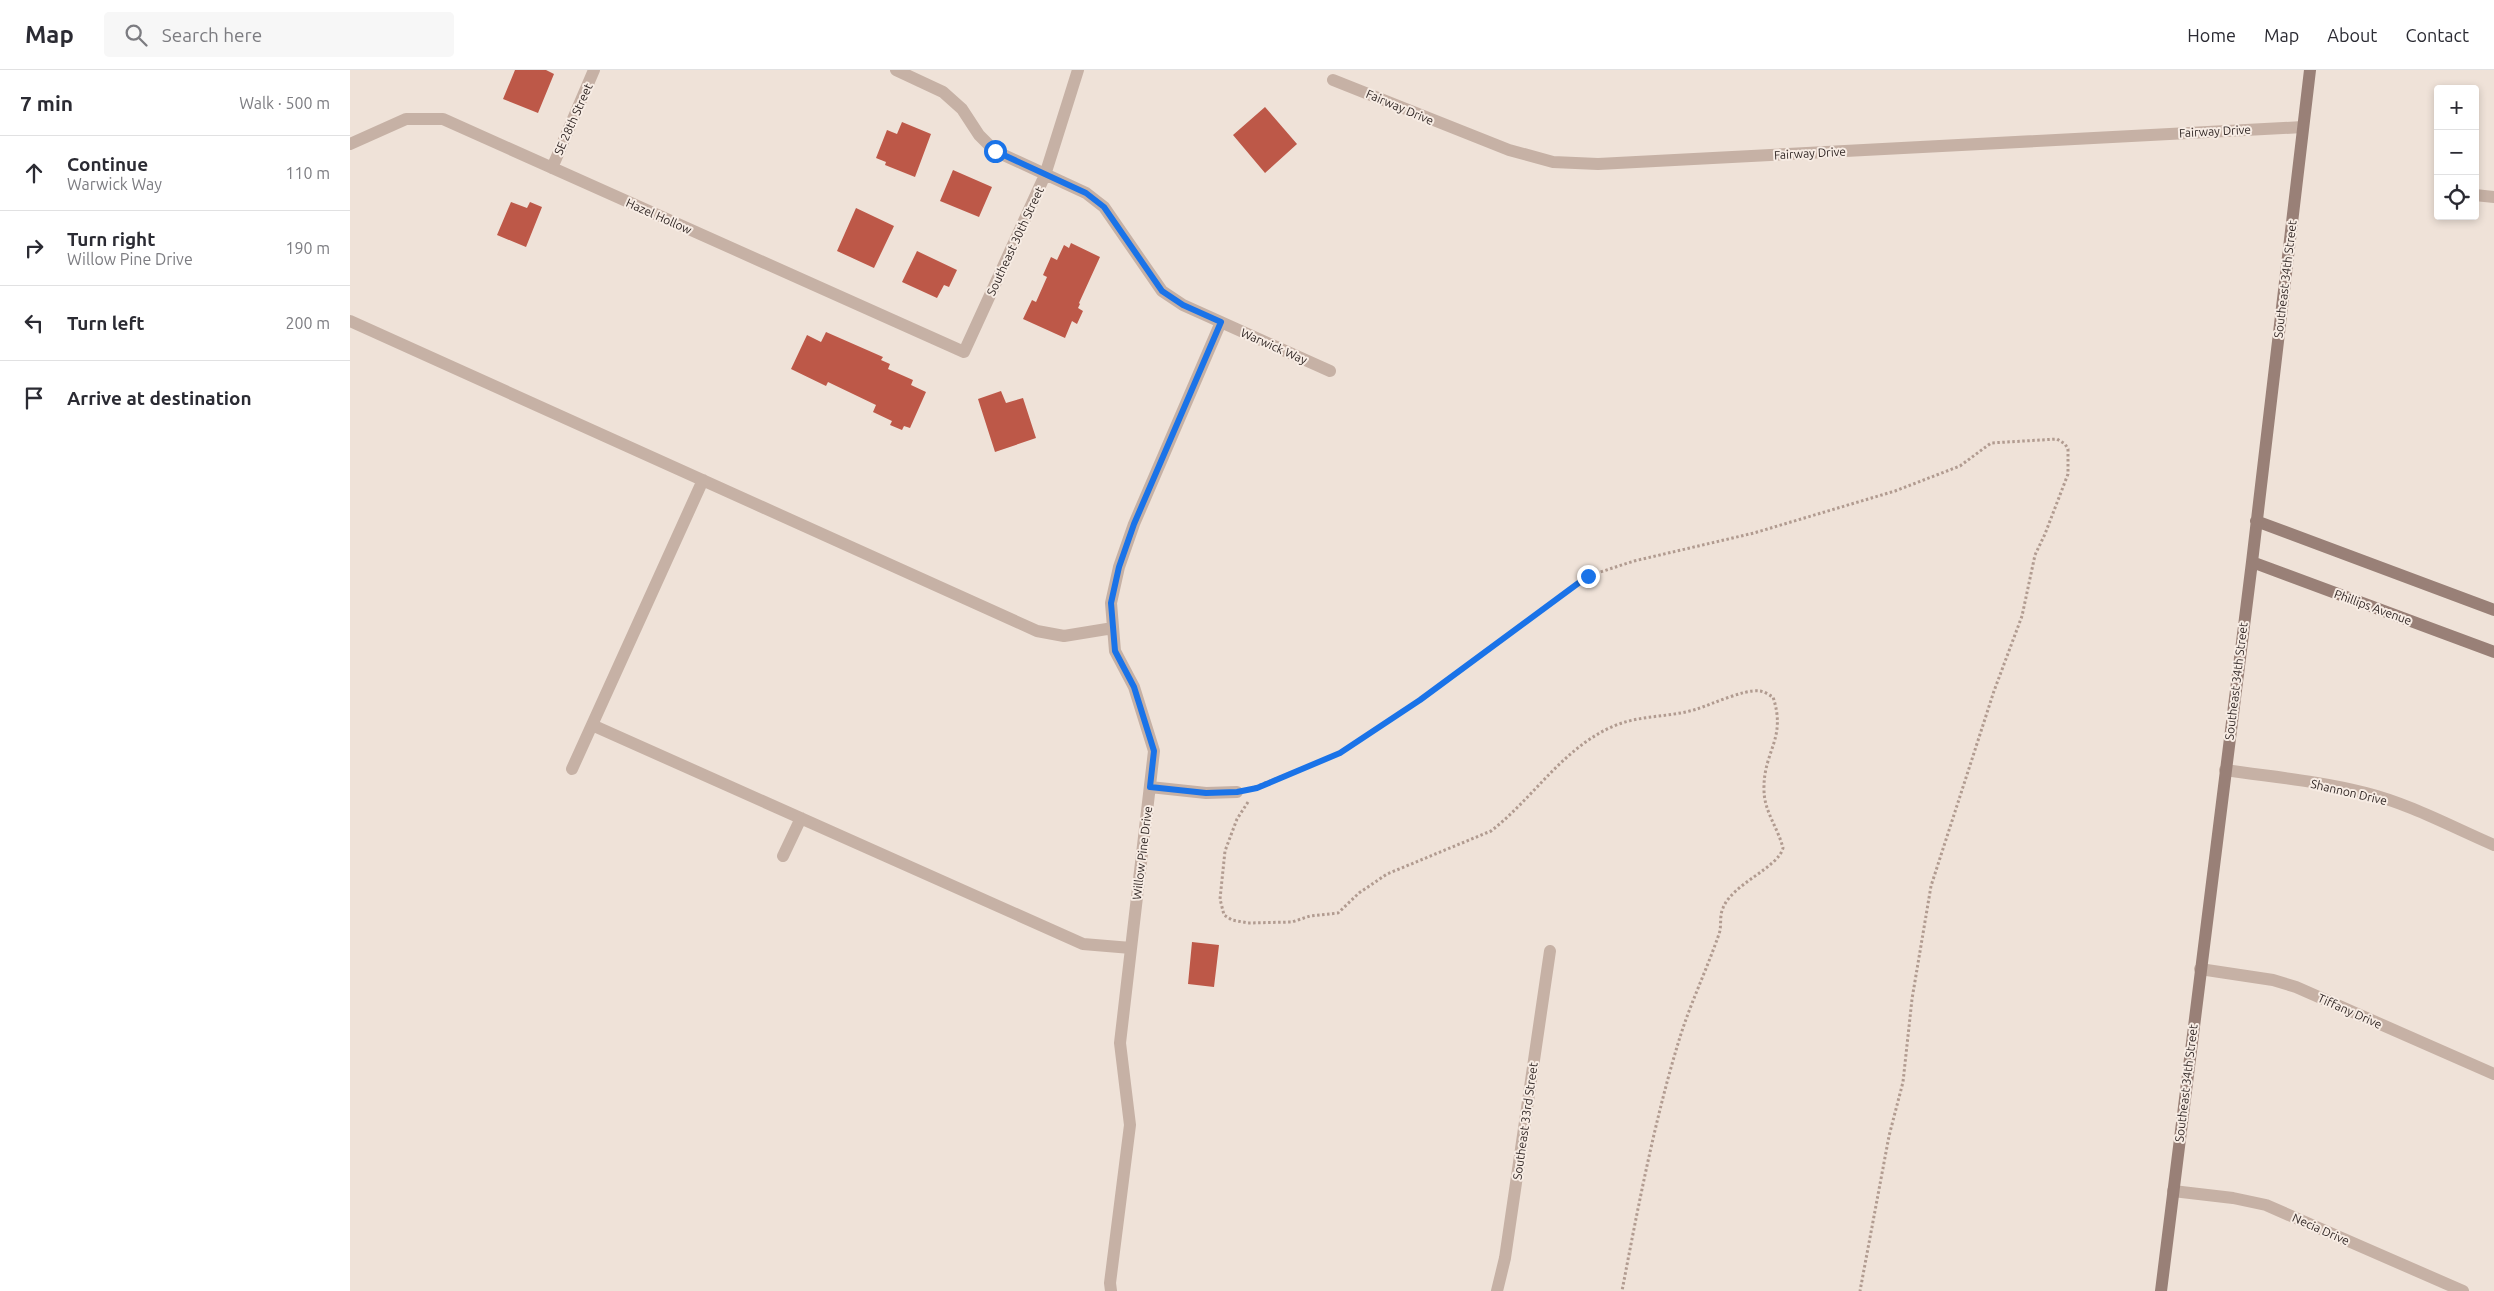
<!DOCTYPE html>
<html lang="en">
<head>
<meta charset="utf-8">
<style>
  body { margin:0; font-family:Ubuntu,sans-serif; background:#f7f7f7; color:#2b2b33 }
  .controls { position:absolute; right:15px; top:15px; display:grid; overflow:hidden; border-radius:5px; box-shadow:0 2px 8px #0003 }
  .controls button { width:45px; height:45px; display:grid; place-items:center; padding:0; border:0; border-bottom:1px solid #e1e1e2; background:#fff; color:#2b2b33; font:25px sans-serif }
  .stop { position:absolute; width:15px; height:15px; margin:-11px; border:4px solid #1a73e8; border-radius:50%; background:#fff }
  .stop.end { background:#1a73e8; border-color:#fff; box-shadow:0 1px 5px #0008 }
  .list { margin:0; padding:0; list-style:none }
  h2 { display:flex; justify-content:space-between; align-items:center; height:65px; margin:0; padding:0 20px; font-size:21px }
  h2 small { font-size:16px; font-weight:400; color:#7c7c81 }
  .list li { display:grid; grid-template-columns:32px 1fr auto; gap:15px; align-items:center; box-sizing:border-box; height:75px; padding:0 20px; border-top:1px solid #e1e1e2 }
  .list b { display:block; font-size:19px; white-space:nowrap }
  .list p { margin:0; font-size:16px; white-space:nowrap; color:#7c7c81 }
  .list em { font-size:16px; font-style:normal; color:#7c7c81 }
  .icon { flex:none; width:28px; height:28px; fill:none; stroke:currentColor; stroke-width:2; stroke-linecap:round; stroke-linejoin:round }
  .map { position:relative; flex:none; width:2144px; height:1221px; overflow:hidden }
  header { display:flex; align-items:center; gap:30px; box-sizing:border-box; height:70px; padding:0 25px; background:#fff; border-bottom:1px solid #e1e1e2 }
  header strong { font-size:24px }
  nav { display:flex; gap:28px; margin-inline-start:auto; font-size:18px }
  .search { width:350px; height:45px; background:#f7f7f7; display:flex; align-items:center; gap:12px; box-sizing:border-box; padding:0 18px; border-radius:5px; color:#7c7c81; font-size:19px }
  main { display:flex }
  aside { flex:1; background:#fff }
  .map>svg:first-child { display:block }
  .building { fill:#bd5848 }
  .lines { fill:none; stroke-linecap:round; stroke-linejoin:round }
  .path { stroke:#b19b90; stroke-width:3; stroke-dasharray:2.5 2.5; stroke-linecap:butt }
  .street { stroke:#c6b1a5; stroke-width:12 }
  .secondary { stroke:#998077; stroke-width:12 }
  .route { stroke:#1a73e8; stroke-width:6 }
  .labels { text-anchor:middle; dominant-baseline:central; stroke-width:4; stroke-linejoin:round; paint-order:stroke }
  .street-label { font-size:12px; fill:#322826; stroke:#f7ece4 }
</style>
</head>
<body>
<header>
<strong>Map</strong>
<div class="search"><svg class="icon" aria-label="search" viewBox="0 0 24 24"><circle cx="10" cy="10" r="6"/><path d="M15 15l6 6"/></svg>Search here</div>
<nav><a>Home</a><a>Map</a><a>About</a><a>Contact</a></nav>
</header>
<main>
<aside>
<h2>7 min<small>Walk · 500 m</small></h2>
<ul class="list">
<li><svg class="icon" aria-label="ahead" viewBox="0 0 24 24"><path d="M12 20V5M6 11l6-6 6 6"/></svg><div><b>Continue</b><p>Warwick Way</p></div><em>110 m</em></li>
<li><svg class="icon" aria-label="right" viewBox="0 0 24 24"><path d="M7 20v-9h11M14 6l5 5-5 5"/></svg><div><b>Turn right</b><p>Willow Pine Drive</p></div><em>190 m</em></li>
<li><svg class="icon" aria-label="left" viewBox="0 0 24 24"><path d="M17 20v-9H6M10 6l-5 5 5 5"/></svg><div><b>Turn left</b></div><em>200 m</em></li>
<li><svg class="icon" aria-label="arrive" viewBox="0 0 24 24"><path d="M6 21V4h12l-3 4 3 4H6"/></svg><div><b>Arrive at destination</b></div></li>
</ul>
</aside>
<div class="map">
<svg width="2144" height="1221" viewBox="0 0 2144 1221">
  <rect width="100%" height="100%" fill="#efe2d8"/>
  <path class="building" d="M165,0H196L204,4L188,43L153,29Z
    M915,37L947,74L915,103L883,65Z
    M552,52L581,64L565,107L535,95L536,92L526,88L537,60L547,64Z
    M603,100L642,117L629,147L590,131Z
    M161,132L177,138L180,132L192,137L176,177L147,165Z
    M506,138L544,156L524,198L487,181Z
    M721,173L750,187L729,233L730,234L728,238L733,241L727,254L722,251L715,268L673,249L682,230L686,232L697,207L693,205L701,187L707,190L714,175L719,178Z
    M567,181L607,200L599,217L594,215L587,228L552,212Z
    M476,262L533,287L531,290L540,294L538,299L563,310L561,315L576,322L560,358L554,356L552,360L540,355L542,351L523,342L526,335L478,312L476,316L441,299L457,265L471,272Z
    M651,321L656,333L673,328L686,368L645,382L628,329Z
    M842,872L869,875L864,917L838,914Z"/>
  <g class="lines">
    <path class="path" d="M900,719L990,683L1070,630L1238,506L1284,491L1404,463L1545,421L1610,396L1641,373L1707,369L1715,374L1718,379V404L1695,464L1685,485L1672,546L1644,621L1581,816L1562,929L1553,1012L1539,1066L1510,1221
      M898,732L887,749L875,781L870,829L874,845L882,850L898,853L942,852L960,846L988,843L1009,823L1037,804L1141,761C1185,727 1215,674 1269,654C1294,645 1322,647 1347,639C1362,634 1395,619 1409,621C1414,621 1419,625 1423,627C1437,669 1413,681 1414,720C1414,741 1428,758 1433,778C1428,798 1382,814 1373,838C1369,847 1372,856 1369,864C1357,899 1341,932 1330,967C1305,1048 1288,1137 1272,1221"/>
    <path class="street" d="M546,0L593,22L612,39L629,65L645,81L736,123L754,137L812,221L833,235L980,301
      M983,10L1159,80L1203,92L1248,94L1953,57
      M0,74L56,49H93L614,282L695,105L728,0
      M202,98L244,0
      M2125,125L2144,127
      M0,251L687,561L714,566L763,558
      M242,655L733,874L781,878
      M222,699L353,410
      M1875,700C1922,707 1970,711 2016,723C2060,734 2102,757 2144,775
      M800,717L856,723L887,722
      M433,786L451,748
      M1850,899L1923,910L1946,917L2144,1004
      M1823,1121L1883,1128L1916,1135L2113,1221
      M761,1221L760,1213L780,1055L770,973L804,681L784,617L765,581L761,533L769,497L784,454L871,252
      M1147,1221L1155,1188L1200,881"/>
    <path class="secondary" d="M1906,451L2144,540
      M1902,492L2144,582
      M1811,1221L1902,492L1960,0"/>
  </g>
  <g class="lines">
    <path class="route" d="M645,81L736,123L754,137L812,221L833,235L871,252L784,454L769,497L761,533L765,581L784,617L804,681L800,717L856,723L887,722L907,718L990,683L1070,630L1238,506"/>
  </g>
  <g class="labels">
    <g class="street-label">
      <text transform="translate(1050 37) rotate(23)">Fairway Drive</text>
      <text transform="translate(223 49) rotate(-66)">SE 28th Street</text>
      <text transform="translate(1865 61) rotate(-3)">Fairway Drive</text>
      <text transform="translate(1460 83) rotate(-3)">Fairway Drive</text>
      <text transform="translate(309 146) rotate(24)">Hazel Hollow</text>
      <text transform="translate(665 171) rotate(-65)">Southeast 30th Street</text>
      <text transform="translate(1935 209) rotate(-83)">Southeast 34th Street</text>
      <text transform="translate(924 276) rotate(24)">Warwick Way</text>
      <text transform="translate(2023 537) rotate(20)">Phillips Avenue</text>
      <text transform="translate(1886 611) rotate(-83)">Southeast 34th Street</text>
      <text transform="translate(1999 722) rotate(13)">Shannon Drive</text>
      <text transform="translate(792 783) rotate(-83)">Willow Pine Drive</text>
      <text transform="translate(2000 941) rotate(24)">Tiffany Drive</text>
      <text transform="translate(1836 1013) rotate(-83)">Southeast 34th Street</text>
      <text transform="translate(1175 1051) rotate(-82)">Southeast 33rd Street</text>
      <text transform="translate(1971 1159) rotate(24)">Necia Drive</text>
    </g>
  </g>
</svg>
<div class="controls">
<button>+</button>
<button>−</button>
<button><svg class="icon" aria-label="locate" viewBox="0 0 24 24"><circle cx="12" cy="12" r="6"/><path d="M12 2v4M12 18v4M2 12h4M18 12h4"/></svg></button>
</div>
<div class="stop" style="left:645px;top:81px"></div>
<div class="stop end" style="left:1238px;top:506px"></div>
</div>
</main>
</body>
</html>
